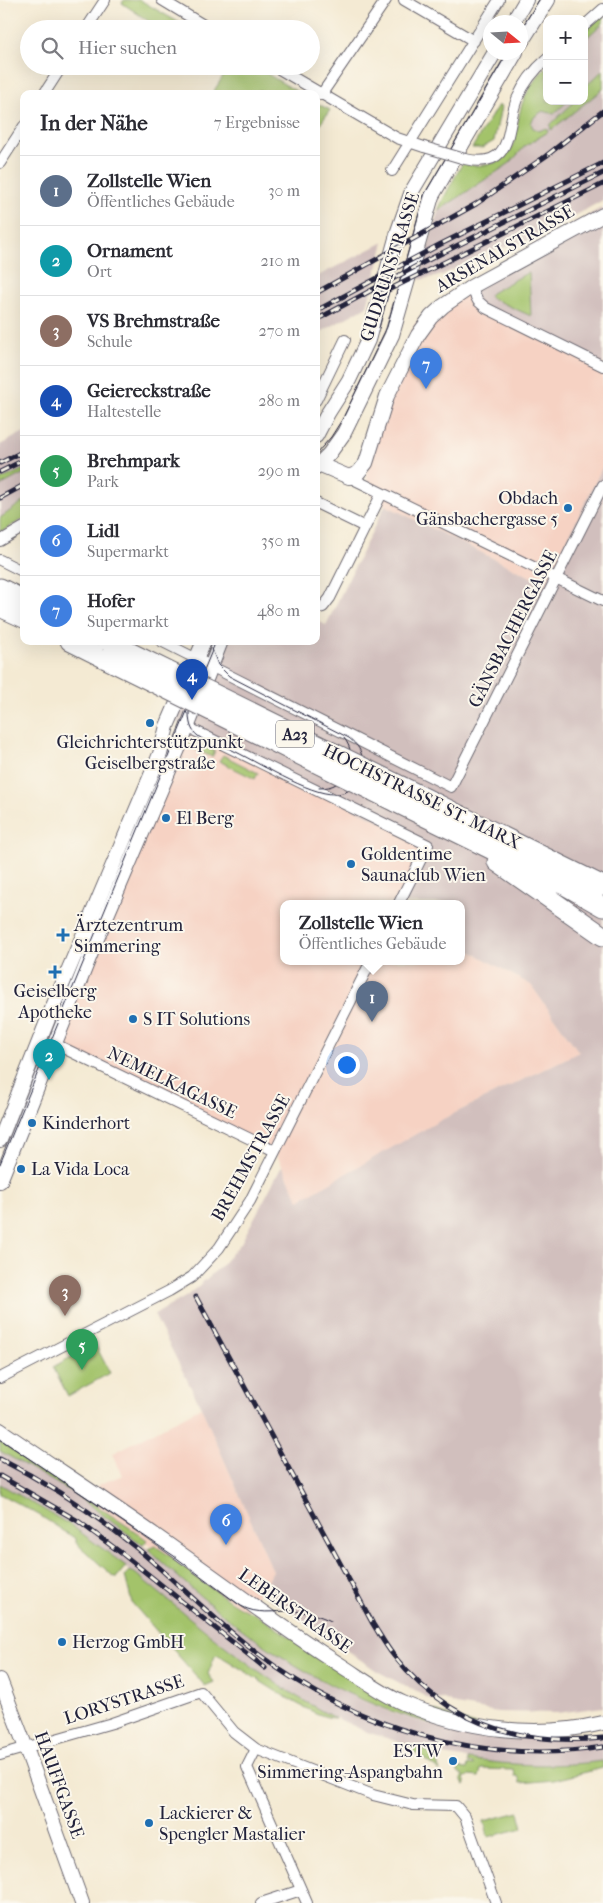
<!DOCTYPE html>
<html lang="de">
<head>
<meta charset="utf-8">
<style>
  body { margin:0; font-family:"IM FELL French Canon",serif; background:#f7f7f7; color:#2b2b33 }
  .controls { position:absolute; right:15px; top:15px; display:grid; overflow:hidden; border-radius:10px; box-shadow:0 5px 20px #0002 }
  .controls button { width:45px; height:45px; display:grid; place-items:center; padding:0; border:0; border-bottom:1px solid #e1e1e2; background:#fff; color:#2b2b33; font:25px sans-serif }
  .compass { position:absolute; left:483px; top:15px; width:45px; height:45px; border-radius:50%; background:#fff; box-shadow:0 5px 20px #0002; rotate:108deg }
  .you { position:absolute; left:346px; top:1064px; width:18px; height:18px; margin:-12px; border:4px solid #fff; border-radius:50%; background:#1a73e8; box-shadow:0 0 0 8px #1a73e833 }
  .badge { display:grid; place-items:center; width:32px; height:32px; border-radius:50%; background:#1f6fb2; color:#fff; font-size:16px; font-weight:700 }
  .pin { position:absolute; translate:-50% -41px; filter:drop-shadow(0 1px 2px #0008) }
  .pin::after { content:''; position:absolute; top:26px; width:18px; height:15px; background:inherit; clip-path:polygon(0 0,100% 0,50% 100%) }
  .popup { position:absolute; left:280px; top:900px; width:185px; height:65px; box-sizing:border-box; display:grid; place-content:center; border-radius:10px; background:#fff; filter:drop-shadow(0 1px 4px #0005); font-size:16px; white-space:nowrap; color:#7c7c81 }
  .popup b { font-size:19px; color:#2b2b33 }
  .popup::after { content:''; position:absolute; left:50%; top:100%; margin-left:-10px; border:10px solid transparent; border-top-color:#fff }
  .list { margin:0; padding:0; list-style:none }
  h2 { display:flex; justify-content:space-between; align-items:center; height:65px; margin:0; padding:0 20px; font-size:21px }
  h2 small { font-size:16px; font-weight:400; color:#7c7c81 }
  .list li { display:grid; grid-template-columns:32px 1fr auto; gap:15px; align-items:center; box-sizing:border-box; height:70px; padding:0 20px; border-top:1px solid #e1e1e2 }
  .list b { display:block; font-size:19px; white-space:nowrap }
  .list p { margin:0; font-size:16px; white-space:nowrap; color:#7c7c81 }
  .list em { font-size:16px; font-style:normal; color:#7c7c81 }
  .icon { flex:none; width:28px; height:28px; fill:none; stroke:currentColor; stroke-width:2; stroke-linecap:round; stroke-linejoin:round }
  .map { position:relative; flex:none; width:603px; height:1903px; overflow:hidden }
  .search { position:absolute; background:#fff; box-shadow:0 5px 20px #0002; left:20px; top:20px; width:300px; height:55px; display:flex; align-items:center; gap:12px; box-sizing:border-box; padding:0 18px; border-radius:28px; color:#7c7c81; font-size:19px }
  .panel { position:absolute; background:#fff; box-shadow:0 5px 20px #0002; left:20px; top:90px; width:300px; height:555px; border-radius:10px }
  .map>svg:first-child { display:block }
  .built { fill:#f6d2c3 }
  .industrial { fill:#d1bfbd }
  .green { fill:#a3c36b; stroke:#627253 }
  .lines { fill:none; stroke-linecap:round; stroke-linejoin:round }
  .street-casing { stroke:#6c6870; stroke-width:12 }
  .secondary-casing { stroke:#6c6870; stroke-width:16 }
  .highway-casing { stroke:#6c6870; stroke-width:21 }
  .street { stroke:#fff; stroke-width:10 }
  .secondary { stroke:#fff; stroke-width:14 }
  .highway { stroke:#fff; stroke-width:19 }
  .tram { stroke:#22223b; stroke-width:1 }
  .rail-casing { stroke:#22223b; stroke-width:5 }
  .rail { stroke:#fbf7ec; stroke-width:3; stroke-dasharray:9; stroke-linecap:butt }
  .street-bridge-casing { stroke:#6c6870; stroke-width:12; stroke-linecap:butt }
  .highway-bridge-casing { stroke:#6c6870; stroke-width:21; stroke-linecap:butt }
  .street-bridge { stroke:#fff; stroke-width:10 }
  .highway-bridge { stroke:#fff; stroke-width:19 }
  .poi-dot { fill:#1f6fb2; stroke:#fbf7ec; stroke-width:2 }
  .labels { text-anchor:middle; dominant-baseline:central; stroke-width:4; stroke-linejoin:round; paint-order:stroke }
  .shield { fill:#fbf7ec; stroke:#636270; stroke-width:1 }
  .shield-label { font-size:16px; font-weight:bold; fill:#22223b }
  .street-label { font-size:18px; fill:#22223b; stroke:#fbf7ec }
  .poi-label { font-size:18px; fill:#22223b; stroke:#fbf7ec; text-anchor:start }
</style>
</head>
<body>
<div class="map">
<svg width="603" height="1903" viewBox="0 0 603 1903">
  <rect width="100%" height="100%" fill="#fbf7ec"/>
  <filter id="ink" filterUnits="userSpaceOnUse"><feTurbulence type="fractalNoise" baseFrequency=".02" numOctaves="2"/><feDisplacementMap in="SourceGraphic" scale="10" xChannelSelector="R" yChannelSelector="G"/><feConvolveMatrix kernelMatrix="1 2 1 2 8 2 1 2 1" color-interpolation-filters="sRGB"/></filter>
  <filter id="wash" filterUnits="userSpaceOnUse"><feTurbulence type="fractalNoise" baseFrequency=".0096" numOctaves="4" result="noise"/><feDisplacementMap in="SourceGraphic" scale="20" xChannelSelector="R" yChannelSelector="G"/><feGaussianBlur stdDeviation="1.12" result="paint"/><feColorMatrix in="noise" values="0 0 0 0 0 0 0 0 0 0 0 0 0 0 0 0 0 1.4 0 .05"/><feComposite in="paint" operator="in"/></filter>
  <g filter="url(#wash)">
    <rect width="100%" height="100%" fill="#f4ead3"/>
    <path class="built" d="M466,282L478,306L603,365V466L545,584L385,505L368,492L366,463L362,450L377,406L415,324Z
      M187,727L428,845L405,903H283V961H461V946L531,985L579,1052L441,1120L299,1201L275,1151L55,1044Z
      M201,1407L273,1571L246,1611L87,1502L100,1484L123,1475L112,1454Z"/>
    <path class="industrial" d="M603,12V200L531,240L487,252L442,275L419,280L438,211L510,163L521,130L547,101H584V32Z
      M603,207V365L478,306L466,282Z
      M384,242L367,306L316,335V277Z
      M24,432V469L0,480V445Z
      M603,466V1707L557,1713L498,1712L456,1705L444,1699L432,1700L377,1671L297,1617V1615L288,1609H285L259,1592L273,1571L201,1407L154,1315L187,1296L220,1267L241,1243L282,1166L299,1200L441,1120L579,1052L531,985L461,946V903H405L428,845L176,722L210,641H316V620L326,625L385,505L545,584Z
      M24,473V519L0,532V486Z
      M0,1451L46,1476L103,1514L148,1549L233,1623L325,1683L363,1701L396,1714L432,1725L465,1732L504,1736H585L603,1733V1761L571,1764L528,1765L482,1761L438,1754L367,1732L319,1710L290,1693L243,1660L114,1557L82,1533L0,1484Z"/>
    <path class="green" d="M124,0H140L190,29H160L122,3Z
      M603,14V23L584,40V31Z
      M222,66H254L301,94H266L259,90L256,94H212L227,70Z
      M547,66V101H568L554,114L543,111L535,116L531,123L533,128L539,131L546,128L548,132L525,146L510,163L438,211L443,199L462,164C485,168 507,165 515,139C518,127 518,116 522,104C527,90 536,77 547,66Z
      M603,70V89L551,130L550,125L575,101H584V88Z
      M316,103L330,110L316,130Z
      M498,105L501,107L494,141L482,148H472Z
      M529,272L531,316L491,298L489,295L491,293Z
      M24,469V473L0,486V480Z
      M24,501V519L0,532V518Z
      M191,741L215,751L212,757L188,746Z
      M223,755L258,773L255,779L219,761Z
      M95,1344L110,1373L68,1396L53,1367Z
      M0,1441L139,1534L147,1540L143,1545L72,1492L0,1451Z
      M0,1484L72,1526L126,1566L117,1577H114L76,1543V1539L39,1515L0,1494Z
      M155,1546C169,1555 183,1564 196,1575C214,1588 232,1607 254,1613L363,1686L504,1735V1736C359,1722 250,1646 148,1549Z
      M131,1570C197,1623 259,1679 335,1718C311,1719 243,1668 218,1655L215,1656L208,1674L214,1682L205,1686L132,1603L125,1576Z
      M399,1743L438,1754L437,1763L440,1771L417,1754Z
      M468,1759C513,1766 558,1767 603,1761V1768L554,1780L520,1783L518,1776H515L514,1770L481,1769L479,1777L468,1776L464,1778L466,1785L464,1786L461,1779L463,1775L458,1773V1768L467,1769L468,1765L473,1766V1764L468,1763Z
      M519,1812L523,1828L488,1837L484,1821Z"/>
  </g>
  <g filter="url(#ink)">
    <g class="lines">
      <defs>
        <path id="street" d="M162,0L210,29
          M404,0L474,41
          M584,26L603,9
          M86,29L105,0
          M274,66L397,138L424,147
          M44,94L62,66
          M321,95L386,0
          M465,159C515,170 505,128 517,99C524,83 534,70 547,59
          M0,163L24,126
          M392,171L499,0
          M471,287L478,301L486,308L603,366
          M316,400L345,340
          M349,477L603,601
          M316,503L365,527
          M0,541L24,527
          M0,560L24,572
          M316,609L323,607L330,598L382,493
          M161,641L451,787L603,485
          M187,727L428,845L399,903
          M55,1044L275,1151
          M0,1378L169,1291L192,1277L219,1248L250,1201L371,961
          M256,1749L247,1767L307,1903
          M0,1755L112,1723L201,1692L234,1732L256,1749L373,1795L413,1805L456,1806L465,1817L496,1903
          M261,1903L301,1890"/>
        <path id="secondary" d="M513,22L526,0
          M520,44L548,0
          M316,436L328,413L349,380L368,340L398,231L412,191L495,52
          M316,463L349,477L358,473L366,463L387,396L418,335L431,317L443,306L471,287L603,215
          M316,467L329,454L344,433L392,335L432,196L516,52
          M0,1140L54,1004L160,754L167,726L204,641
          M0,1181L95,943L185,733L221,641
          M0,1430C61,1472 124,1512 184,1556C236,1593 288,1632 342,1666C362,1679 382,1694 403,1703C466,1730 536,1739 603,1723
          M0,1680L26,1748L82,1903"/>
        <path id="highway" d="M0,588L24,600
          M0,607L24,618
          M70,641L106,659
          M403,787L603,886
          M395,802L568,887L603,907
          M497,862L603,936"/>
      </defs>
      <use href="#street" class="street-casing"/>
      <use href="#secondary" class="secondary-casing"/>
      <use href="#highway" class="highway-casing"/>
      <use href="#street" class="street"/>
      <use href="#secondary" class="secondary"/>
      <use href="#highway" class="highway"/>
      <path class="tram" d="M520,31L539,0
        M379,328L405,228L416,199
        M316,454L331,437L343,418L387,327L424,195L508,52
        M189,712C189,721 190,730 198,736C207,743 220,745 230,749C256,761 309,795 335,794C356,794 369,772 361,753C359,747 354,742 349,738L229,676L218,665L212,649
        M319,788C347,789 361,759 344,738
        M0,1164L216,641
        M0,1439L174,1556L241,1606C257,1615 274,1611 292,1611C306,1612 319,1615 331,1621"/>
      <defs>
        <path id="rail" d="M316,293L476,204L546,156L603,111
          M378,295L603,184
          M316,311L439,245L603,163
          M316,320L424,262L603,173
          M0,463L24,451
          M0,472L24,460
          M0,498L24,485
          M196,1297L373,1624C380,1635 386,1646 394,1656C447,1723 520,1746 603,1738
          M0,1459C50,1484 96,1515 139,1550C179,1584 216,1622 258,1654C355,1728 482,1766 603,1747
          M0,1476L78,1521L124,1555L265,1668"/>
      </defs>
      <use href="#rail" class="rail-casing"/>
      <use href="#rail" class="rail"/>
      <defs>
        <path id="street-bridge" d="M424,147L465,159"/>
        <path id="highway-bridge" d="M107,641L403,787
          M106,659L395,802"/>
      </defs>
      <use href="#street-bridge" class="street-bridge-casing"/>
      <use href="#highway-bridge" class="highway-bridge-casing"/>
      <use href="#street-bridge" class="street-bridge"/>
      <use href="#highway-bridge" class="highway-bridge"/>
    </g>
  </g>
  <g class="poi-dot">
    <circle cx="568" cy="508" r="5"/>
    <circle cx="150" cy="723" r="5"/>
    <circle cx="166" cy="818" r="5"/>
    <circle cx="351" cy="864" r="5"/>
    <path d="M60.5 927.5h5v5h5v5h-5v5h-5v-5h-5v-5h5z"/>
    <path d="M52.5 964.5h5v5h5v5h-5v5h-5v-5h-5v-5h5z"/>
    <circle cx="133" cy="1019" r="5"/>
    <circle cx="32" cy="1123" r="5"/>
    <circle cx="21" cy="1169" r="5"/>
    <circle cx="62" cy="1642" r="5"/>
    <circle cx="453" cy="1761" r="5"/>
    <circle cx="149" cy="1823" r="5"/>
  </g>
  <g class="labels">
    <rect class="shield" x="276" y="720.5" width="38" height="27" rx="4"/>
    <g class="shield-label">
      <text x="295" y="734">A23</text>
    </g>
    <g class="street-label">
      <text transform="translate(505 249) rotate(-30)">ARSENALSTRASSE</text>
      <text transform="translate(390 267) rotate(-72)">GUDRUNSTRASSE</text>
      <text transform="translate(513 629) rotate(-63)">GÄNSBACHERGASSE</text>
      <text transform="translate(422 797) rotate(26)">HOCHSTRASSE ST. MARX</text>
      <text transform="translate(172 1083) rotate(26)">NEMELKAGASSE</text>
      <text transform="translate(251 1158) rotate(-61)">BREHMSTRASSE</text>
      <text transform="translate(295 1611) rotate(35)">LEBERSTRASSE</text>
      <text transform="translate(124 1700) rotate(-18)">LORYSTRASSE</text>
      <text transform="translate(59 1785) rotate(70)">HAUFFGASSE</text>
    </g>
    <g class="poi-label">
      <text x="558" y="498" text-anchor="end">Obdach<tspan x="558" dy="21">Gänsbachergasse 5</tspan></text>
      <text x="150" y="742" text-anchor="middle">Gleichrichterstützpunkt<tspan x="150" dy="21">Geiselbergstraße</tspan></text>
      <text x="176" y="818">El Berg</text>
      <text x="361" y="854">Goldentime<tspan x="361" dy="21">Saunaclub Wien</tspan></text>
      <text x="74" y="925">Ärztezentrum<tspan x="74" dy="21">Simmering</tspan></text>
      <text x="55" y="991" text-anchor="middle">Geiselberg<tspan x="55" dy="21">Apotheke</tspan></text>
      <text x="143" y="1019">S IT Solutions</text>
      <text x="42" y="1123">Kinderhort</text>
      <text x="31" y="1169">La Vida Loca</text>
      <text x="72" y="1642">Herzog GmbH</text>
      <text x="443" y="1751" text-anchor="end">ESTW<tspan x="443" dy="21">Simmering-Aspangbahn</tspan></text>
      <text x="159" y="1813">Lackierer &amp;<tspan x="159" dy="21">Spengler Mastalier</tspan></text>
    </g>
  </g>
</svg>
<div class="controls">
<button>+</button>
<button>−</button>
</div>
<svg class="compass" viewBox="-18 -18 36 36"><path d="M0-13l5 13h-10z" fill="#e53935"/><path d="M0 13l5-13h-10z" fill="#7c7c81"/></svg>
<div class="you"></div>
<div class="pin badge" style="left:372px;top:1022px;background:#5c6f8a">1</div>
<div class="popup"><b>Zollstelle Wien</b>Öffentliches Gebäude</div>
<div class="pin badge" style="left:49px;top:1080px;background:#0f9aa8">2</div>
<div class="pin badge" style="left:65px;top:1316px;background:#8d6e63">3</div>
<div class="pin badge" style="left:192px;top:700px;background:#1a4fb4">4</div>
<div class="pin badge" style="left:82px;top:1370px;background:#2e9e5b">5</div>
<div class="pin badge" style="left:226px;top:1545px;background:#3f7fe0">6</div>
<div class="pin badge" style="left:426px;top:389px;background:#3f7fe0">7</div>
<div class="search"><svg class="icon" aria-label="search" viewBox="0 0 24 24"><circle cx="10" cy="10" r="6"/><path d="M15 15l6 6"/></svg>Hier suchen</div>
<section class="panel">
<h2>In der Nähe<small>7 Ergebnisse</small></h2>
<ul class="list">
<li><span class="badge" style="background:#5c6f8a">1</span><div><b>Zollstelle Wien</b><p>Öffentliches Gebäude</p></div><em>30 m</em></li>
<li><span class="badge" style="background:#0f9aa8">2</span><div><b>Ornament</b><p>Ort</p></div><em>210 m</em></li>
<li><span class="badge" style="background:#8d6e63">3</span><div><b>VS Brehmstraße</b><p>Schule</p></div><em>270 m</em></li>
<li><span class="badge" style="background:#1a4fb4">4</span><div><b>Geiereckstraße</b><p>Haltestelle</p></div><em>280 m</em></li>
<li><span class="badge" style="background:#2e9e5b">5</span><div><b>Brehmpark</b><p>Park</p></div><em>290 m</em></li>
<li><span class="badge" style="background:#3f7fe0">6</span><div><b>Lidl</b><p>Supermarkt</p></div><em>350 m</em></li>
<li><span class="badge" style="background:#3f7fe0">7</span><div><b>Hofer</b><p>Supermarkt</p></div><em>480 m</em></li>
</ul>
</section>
</div>
</body>
</html>
